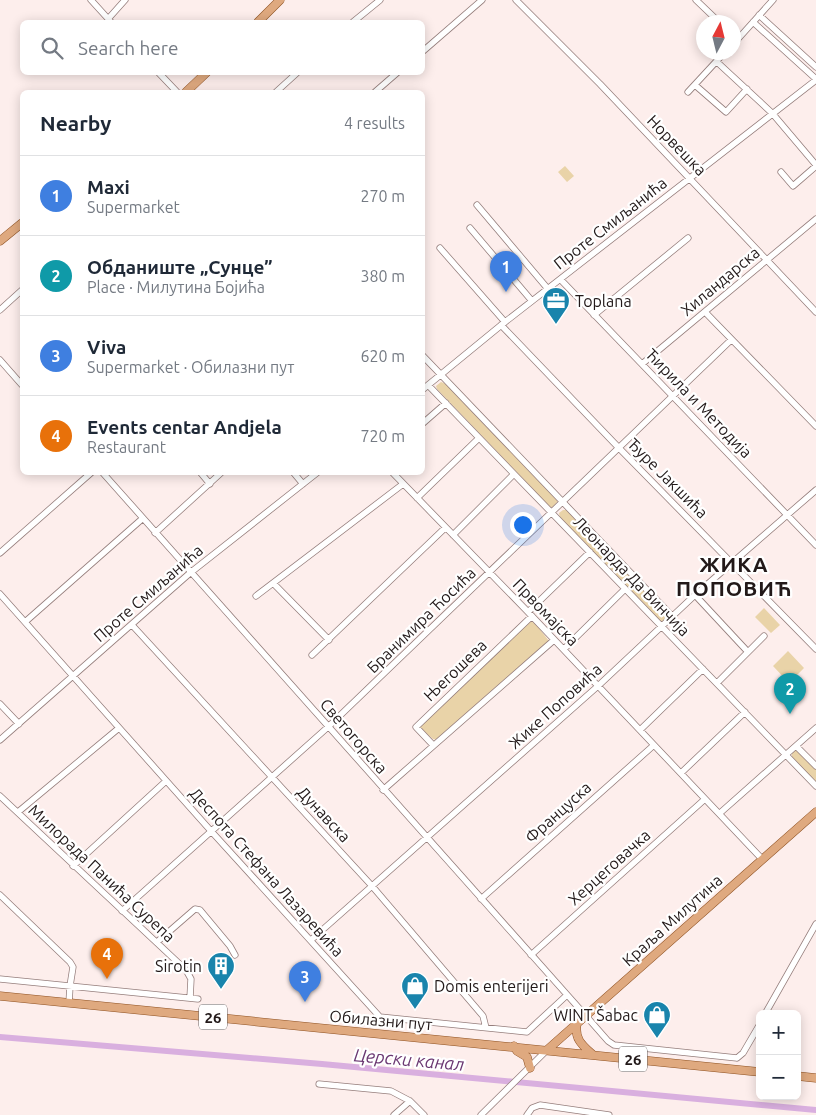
<!DOCTYPE html>
<html lang="en">
<head>
<meta charset="utf-8">
<style>
  body { margin:0; font-family:Ubuntu,sans-serif; background:#f6f6f7; color:#1f2937 }
  .controls { position:absolute; right:15px; bottom:15px; display:grid; overflow:hidden; border-radius:8px; box-shadow:0 2px 12px #0003 }
  .controls button { width:45px; height:45px; display:grid; place-items:center; padding:0; border:0; border-bottom:1px solid #e0e1e3; background:#fff; color:#1f2937; font:25px sans-serif }
  .compass { position:absolute; left:696px; top:15px; width:45px; height:45px; border-radius:50%; background:#fff; box-shadow:0 2px 12px #0003; rotate:7deg }
  .you { position:absolute; left:522px; top:524px; width:18px; height:18px; margin:-12px; border:4px solid #fff; border-radius:50%; background:#1a73e8; box-shadow:0 0 0 8px #1a73e833 }
  .badge { display:grid; place-items:center; width:32px; height:32px; border-radius:50%; background:#1a73e8; color:#fff; font-size:16px; font-weight:700 }
  .pin { position:absolute; translate:-50% -41px; filter:drop-shadow(0 1px 2px #0008) }
  .pin::after { content:''; position:absolute; top:26px; width:18px; height:15px; background:inherit; clip-path:polygon(0 0,100% 0,50% 100%) }
  .list { margin:0; padding:0; list-style:none }
  h2 { display:flex; justify-content:space-between; align-items:center; height:65px; margin:0; padding:0 20px; font-size:21px }
  h2 small { font-size:16px; font-weight:400; color:#747a83 }
  .list li { display:grid; grid-template-columns:32px 1fr auto; gap:15px; align-items:center; box-sizing:border-box; height:80px; padding:0 20px; border-top:1px solid #e0e1e3 }
  .list b { display:block; font-size:19px; white-space:nowrap }
  .list p { margin:0; font-size:16px; white-space:nowrap; color:#747a83 }
  .list em { font-size:16px; font-style:normal; color:#747a83 }
  .icon { flex:none; width:28px; height:28px; fill:none; stroke:currentColor; stroke-width:2; stroke-linecap:round; stroke-linejoin:round }
  .map { position:relative; flex:none; width:816px; height:1115px; overflow:hidden }
  .search { position:absolute; background:#fff; box-shadow:0 2px 12px #0003; left:20px; top:20px; width:405px; height:55px; display:flex; align-items:center; gap:12px; box-sizing:border-box; padding:0 18px; border-radius:8px; color:#747a83; font-size:19px }
  .panel { position:absolute; background:#fff; box-shadow:0 2px 12px #0003; left:20px; top:90px; width:405px; height:385px; border-radius:8px }
  .map>svg:first-child { display:block }
  .green { fill:#e9d3a8 }
  .lines { fill:none; stroke-linecap:round; stroke-linejoin:round }
  .canal { stroke:#d9afdf; stroke-width:6 }
  .minor-casing { stroke:#957e7c; stroke-width:7 }
  .major-casing { stroke:#8f5223; stroke-width:9 }
  .minor { stroke:#fff; stroke-width:5.5 }
  .major { stroke:#dfa97f; stroke-width:8 }
  .labels { text-anchor:middle; dominant-baseline:central; stroke-width:4.5; stroke-linejoin:round; paint-order:stroke }
  .shield { fill:#fff; stroke:#645e5e; stroke-width:1 }
  .shield-label { font-size:15px; font-weight:bold; fill:#221919 }
  .street-label { font-size:16px; fill:#221919; stroke:#fff }
  .poi-label { font-size:16px; fill:#221919; stroke:#fff; text-anchor:start }
  .water-label { font-size:18px; font-style:italic; fill:#6b3872; stroke:#fff }
  .district-label { font-size:21px; font-weight:bold; letter-spacing:1px; fill:#221919; stroke:#fff }
</style>
</head>
<body>
<div class="map">
<svg width="816" height="1115" viewBox="0 0 816 1115">
  <rect width="100%" height="100%" fill="#fdeeec"/>
  <path class="green" d="M565,166L574,176L567,182L558,172Z
    M441,382L446,384L558,501L553,507H550L437,389L436,386Z
    M563,510H567L668,615V617L663,622L660,621L560,518L559,513Z
    M764,608L780,625L771,633L755,617Z
    M529,621L535,623L549,641L437,740L433,739L420,728L421,726Z
    M788,651L804,668L789,683L773,666Z
    M797,750L816,768V783L792,758V752Z"/>
  <g class="lines">
    <path class="canal" d="M0,1037L322,1064L816,1110"/>
    <defs>
      <path id="minor" d="M91,0L111,22
        M516,0L600,84L816,312
        M696,0L719,22
        M759,15L816,67
        M108,19L125,0
        M353,22L380,0
        M753,22L816,79
        M737,40L773,0
        M422,52L482,0
        M717,62L772,113L816,165
        M158,72L177,92
        M695,85L726,112L747,89
        M276,92L298,72
        M375,92L398,72
        M688,92L725,52
        M781,172L793,186L816,166
        M477,205L548,289
        M470,228L532,301
        M440,248L505,322
        M561,280L816,545
        M0,310L22,290
        M705,312L816,426
        M594,315L688,238
        M501,325L618,447L816,649
        M422,355L672,616
        M0,360L22,385
        M642,364L816,219
        M428,385L816,786
        M422,390L505,322L816,80
        M422,424L446,403
        M102,472L586,1016
        M200,472L210,484
        M293,472L303,484
        M392,472L528,612L762,859
        M417,498L479,438
        M155,533L222,472
        M453,535L514,474
        M0,553L92,472
        M274,584L329,640
        M0,594L211,831L380,1017L527,1032L567,995
        M695,595L748,652
        M256,596L403,484
        M528,612L590,552
        M25,622L142,519
        M132,625L372,886L483,1016L486,1028
        M564,649L625,589
        M312,655L445,528
        M717,683L764,636
        M0,704L19,724
        M640,730L703,669
        M0,740L190,573L318,472
        M433,745L416,727L532,616
        M796,746L816,766
        M681,773L745,712
        M383,790L554,640
        M0,796L186,970L191,979L190,998
        M18,812L119,728
        M720,813L816,728
        M73,866L166,781
        M0,895L70,962L73,967L70,986L69,1003
        M481,899L654,745
        M122,911L328,727L731,340
        M311,940L598,686L695,595L816,490
        M157,942L195,909L200,910L230,946L235,955
        M531,955L705,799
        M0,979L198,999
        M765,1014L816,924
        M586,1016L608,1041L614,1045L737,1058
        M737,1058L743,1053L760,1024
        M319,1084L391,1091L410,1101L424,1115
        M394,1115L410,1101
        M481,1115L547,1050
        M527,1115L532,1108L540,1105L609,1115"/>
      <path id="major" d="M258,22L280,0
        M186,92L207,72
        M0,241L22,223
        M0,996L760,1072
        M577,1023C574,1039 582,1045 593,1055
        M514,1046L517,1051L527,1057L530,1068
        M547,1050L816,812
        M797,1076L816,1078"/>
    </defs>
    <use href="#minor" class="minor-casing"/>
    <use href="#major" class="major-casing"/>
    <use href="#minor" class="minor"/>
    <use href="#major" class="major"/>
  </g>
  <defs>
    <symbol id="office-pin" viewBox="-11 -11 22 30"><path d="M0 17L-7.5 6A9.5 9.5 0 1 1 7.5 6Z" fill="#1984ac" stroke="#fff"/><path d="M-6-3h4V-5.5h4V-3h4V5H-6ZM-1-4.5V-3h2v-1.5ZM-6 0V1H6V0Z" fill="#fff"/></symbol>
    <symbol id="building-pin" viewBox="-11 -11 22 30"><path d="M0 17L-7.5 6A9.5 9.5 0 1 1 7.5 6Z" fill="#1984ac" stroke="#fff"/><path d="M-4-6H4V6H1V3H-1V6H-4ZM-2.5-4.3h1.7v1.8h-1.7ZM.8-4.3h1.7v1.8H.8ZM-2.5-1h1.7V.8h-1.7ZM.8-1h1.7V.8H.8Z" fill="#fff"/></symbol>
    <symbol id="shop-pin" viewBox="-11 -11 22 30"><path d="M0 17L-7.5 6A9.5 9.5 0 1 1 7.5 6Z" fill="#1984ac" stroke="#fff"/><path d="M-5-2.5h2.3a2.7 3.5 0 0 1 5.4 0H5L5.5 6h-11ZM-1.5-2.5h3a1.5 2.3 0 0 0-3 0Z" fill="#fff"/></symbol>
  </defs>
  <g fill-rule="evenodd">
    <use href="#office-pin" x="540" y="285" width="32" height="43"/>
    <use href="#building-pin" x="205" y="950" width="32" height="43"/>
    <use href="#shop-pin" x="399" y="970" width="32" height="43"/>
    <use href="#shop-pin" x="641" y="999" width="32" height="43"/>
  </g>
  <g class="labels">
    <g class="shield">
      <rect x="199" y="1004.5" width="28" height="25" rx="4"/>
      <rect x="619" y="1046.5" width="28" height="25" rx="4"/>
    </g>
    <g class="shield-label">
      <text x="213" y="1017">26</text>
      <text x="633" y="1059">26</text>
    </g>
    <g class="street-label">
      <text transform="translate(677 145) rotate(46)">Норвешка</text>
      <text transform="translate(610 223) rotate(-38)">Проте Смиљанића</text>
      <text transform="translate(720 281) rotate(-40)">Хиландарска</text>
      <text transform="translate(699 403) rotate(46)">Ћирила и Методија</text>
      <text transform="translate(668 478) rotate(45)">Ђуре Јакшића</text>
      <text transform="translate(632 576) rotate(46)">Леонарда Да Винчија</text>
      <text transform="translate(148 593) rotate(-41)">Проте Смиљанића</text>
      <text transform="translate(546 612) rotate(46)">Првомајска</text>
      <text transform="translate(421 620) rotate(-44)">Бранимира Ћосића</text>
      <text transform="translate(455 670) rotate(-44)">Његошева</text>
      <text transform="translate(555 706) rotate(-42)">Жике Поповића</text>
      <text transform="translate(354 736) rotate(49)">Светогорска</text>
      <text transform="translate(558 812) rotate(-42)">Француска</text>
      <text transform="translate(324 814) rotate(47)">Дунавска</text>
      <text transform="translate(609 867) rotate(-42)">Херцеговачка</text>
      <text transform="translate(267 872) rotate(48)">Деспота Стефана Лазаревића</text>
      <text transform="translate(102 873) rotate(43)">Милорада Панића Сурепа</text>
      <text transform="translate(672 920) rotate(-42)">Краља Милутина</text>
      <text transform="translate(381 1020) rotate(5)">Обилазни пут</text>
    </g>
    <g class="poi-label">
      <text x="575" y="301">Toplana</text>
      <text x="202" y="966" text-anchor="end">Sirotin</text>
      <text x="434" y="986">Domis enterijeri</text>
      <text x="638" y="1015" text-anchor="end">WINT Šabac</text>
    </g>
    <g class="water-label">
      <text transform="translate(409 1059) rotate(5)">Церски канал</text>
    </g>
    <g class="district-label">
      <text x="734" y="564">ЖИКА<tspan x="734" dy="24">ПОПОВИЋ</tspan></text>
    </g>
  </g>
</svg>
<div class="controls">
<button>+</button>
<button>−</button>
</div>
<svg class="compass" viewBox="-18 -18 36 36"><path d="M0-13l5 13h-10z" fill="#e53935"/><path d="M0 13l5-13h-10z" fill="#747a83"/></svg>
<div class="you"></div>
<div class="pin badge" style="left:506px;top:292px;background:#3f7fe0">1</div>
<div class="pin badge" style="left:790px;top:714px;background:#0f9aa8">2</div>
<div class="pin badge" style="left:305px;top:1002px;background:#3f7fe0">3</div>
<div class="pin badge" style="left:107px;top:979px;background:#e8710a">4</div>
<div class="search"><svg class="icon" aria-label="search" viewBox="0 0 24 24"><circle cx="10" cy="10" r="6"/><path d="M15 15l6 6"/></svg>Search here</div>
<section class="panel">
<h2>Nearby<small>4 results</small></h2>
<ul class="list">
<li><span class="badge" style="background:#3f7fe0">1</span><div><b>Maxi</b><p>Supermarket</p></div><em>270 m</em></li>
<li><span class="badge" style="background:#0f9aa8">2</span><div><b>Обданиште „Сунце”</b><p>Place · Милутина Бојића</p></div><em>380 m</em></li>
<li><span class="badge" style="background:#3f7fe0">3</span><div><b>Viva</b><p>Supermarket · Обилазни пут</p></div><em>620 m</em></li>
<li><span class="badge" style="background:#e8710a">4</span><div><b>Events centar Andjela</b><p>Restaurant</p></div><em>720 m</em></li>
</ul>
</section>
</div>
</body>
</html>
